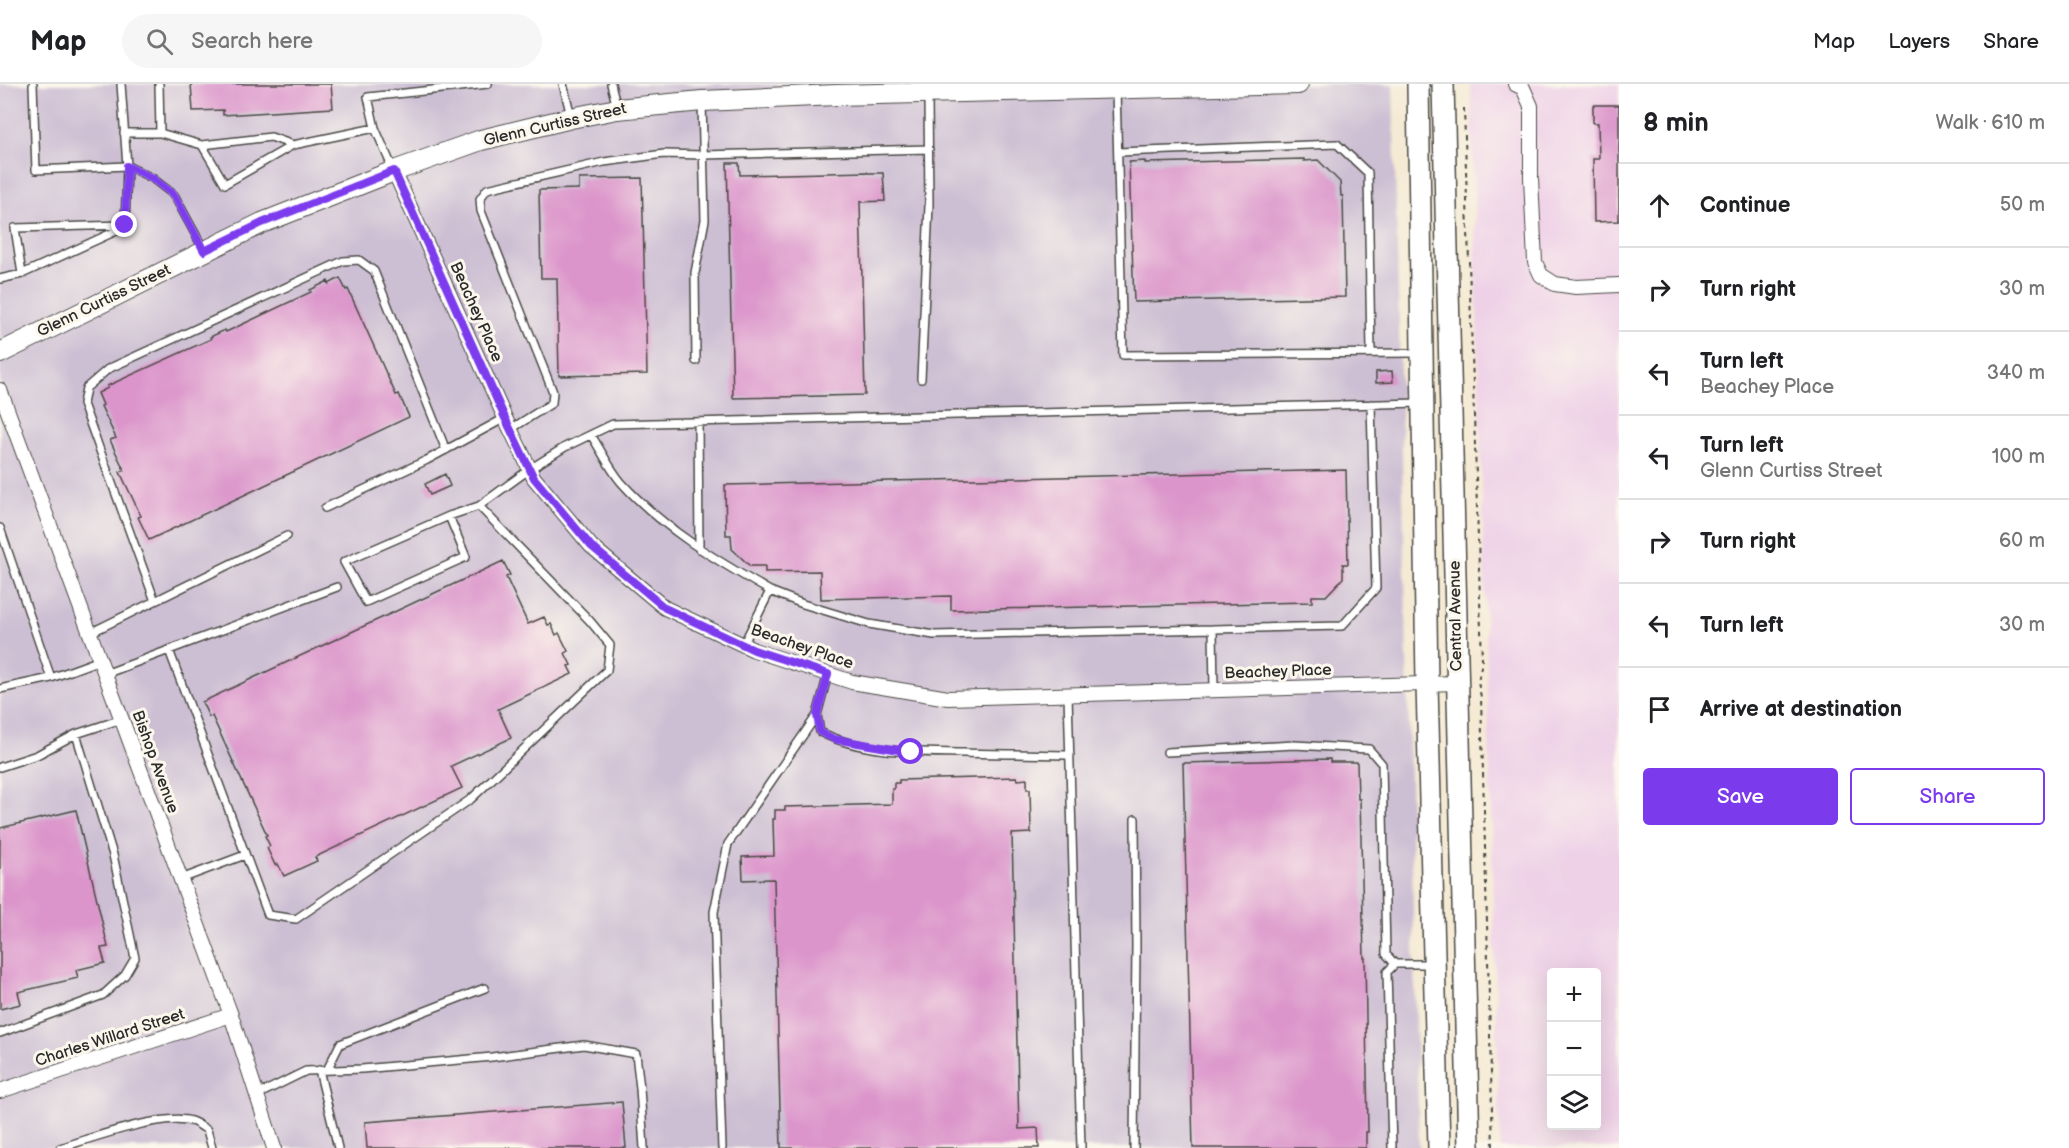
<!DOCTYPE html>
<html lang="en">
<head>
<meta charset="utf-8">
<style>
  body { margin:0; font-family:"Balsamiq Sans",sans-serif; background:#f6f6f6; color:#202124 }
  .controls { position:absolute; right:18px; bottom:18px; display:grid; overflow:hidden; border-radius:6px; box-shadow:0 6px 24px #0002 }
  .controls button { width:54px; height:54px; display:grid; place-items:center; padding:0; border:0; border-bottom:2px solid #e0e0e0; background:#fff; color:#202124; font:30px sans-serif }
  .stop { position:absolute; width:18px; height:18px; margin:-14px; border:4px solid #7c3aed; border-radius:50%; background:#fff }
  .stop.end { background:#7c3aed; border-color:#fff; box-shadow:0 2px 6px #0008 }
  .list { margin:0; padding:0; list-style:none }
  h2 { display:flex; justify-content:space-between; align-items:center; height:78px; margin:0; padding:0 24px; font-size:26px }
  h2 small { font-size:20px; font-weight:400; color:#757577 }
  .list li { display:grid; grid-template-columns:39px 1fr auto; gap:18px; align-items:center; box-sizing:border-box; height:84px; padding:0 24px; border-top:2px solid #e0e0e0 }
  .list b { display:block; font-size:22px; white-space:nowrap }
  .list p { margin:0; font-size:20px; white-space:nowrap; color:#757577 }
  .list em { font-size:20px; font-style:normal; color:#757577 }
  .actions { display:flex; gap:12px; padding:18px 24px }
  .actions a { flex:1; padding:14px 0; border:2px solid #7c3aed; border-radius:6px; text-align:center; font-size:21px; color:#7c3aed }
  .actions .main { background:#7c3aed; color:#fff }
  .icon { flex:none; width:33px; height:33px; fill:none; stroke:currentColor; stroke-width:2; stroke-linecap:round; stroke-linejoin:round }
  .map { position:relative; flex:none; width:1619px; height:1064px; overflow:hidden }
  header { display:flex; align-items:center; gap:36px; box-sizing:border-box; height:84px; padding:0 30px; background:#fff; border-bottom:2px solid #e0e0e0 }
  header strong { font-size:28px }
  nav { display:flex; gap:33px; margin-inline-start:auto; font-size:21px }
  .search { width:420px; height:54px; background:#f6f6f6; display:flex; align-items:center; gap:15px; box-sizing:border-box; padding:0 21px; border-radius:33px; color:#757577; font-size:22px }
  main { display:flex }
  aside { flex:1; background:#fff }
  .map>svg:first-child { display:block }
  .built { fill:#eed0e7; fill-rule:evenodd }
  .industrial { fill:#ccbed3 }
  .building { fill:#db95cb }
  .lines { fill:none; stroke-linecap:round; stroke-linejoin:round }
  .lane-casing { stroke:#494844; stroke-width:10 }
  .street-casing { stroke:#494844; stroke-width:16 }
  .secondary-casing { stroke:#494844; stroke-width:22 }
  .primary-casing { stroke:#494844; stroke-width:24 }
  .path { stroke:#494844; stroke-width:2; stroke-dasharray:4.5 4.5; stroke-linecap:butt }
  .lane { stroke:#fff; stroke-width:7 }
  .street { stroke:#fff; stroke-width:14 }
  .secondary { stroke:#fff; stroke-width:20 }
  .primary { stroke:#fff; stroke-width:21 }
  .route { stroke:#7c3aed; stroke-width:8 }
  .labels { text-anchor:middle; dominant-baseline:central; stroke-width:6; stroke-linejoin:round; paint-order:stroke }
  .street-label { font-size:16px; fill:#2b2b2b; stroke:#fbf7ec }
</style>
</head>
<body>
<header>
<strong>Map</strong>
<div class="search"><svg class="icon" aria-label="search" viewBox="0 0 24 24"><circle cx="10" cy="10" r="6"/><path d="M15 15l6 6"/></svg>Search here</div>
<nav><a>Map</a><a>Layers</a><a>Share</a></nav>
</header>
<main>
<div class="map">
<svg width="1619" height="1064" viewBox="0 0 1619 1064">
  <rect width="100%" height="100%" fill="#fbf7ec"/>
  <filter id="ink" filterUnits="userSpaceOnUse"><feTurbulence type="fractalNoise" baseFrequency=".0167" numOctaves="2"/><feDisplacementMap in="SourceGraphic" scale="12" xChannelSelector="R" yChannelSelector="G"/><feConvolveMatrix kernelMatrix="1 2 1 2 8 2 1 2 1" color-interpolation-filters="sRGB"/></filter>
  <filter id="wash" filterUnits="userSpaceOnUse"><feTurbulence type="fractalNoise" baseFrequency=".008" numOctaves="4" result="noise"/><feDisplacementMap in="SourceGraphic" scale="24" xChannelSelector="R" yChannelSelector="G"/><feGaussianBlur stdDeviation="1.35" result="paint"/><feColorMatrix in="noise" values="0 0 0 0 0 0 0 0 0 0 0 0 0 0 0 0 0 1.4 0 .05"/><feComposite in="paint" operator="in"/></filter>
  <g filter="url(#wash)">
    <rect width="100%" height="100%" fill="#f5ead4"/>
    <path class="built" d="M1471,0H1619V1064H1500ZM1552,888H1596V1042H1552Z"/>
    <path class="industrial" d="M0,0H1393L1419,1064H0Z"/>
    <g id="blocks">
      <path class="building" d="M191,0H331L333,24L223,31V26L193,27Z
        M1593,21H1619V137L1594,138L1593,75H1599L1598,39H1593Z
        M1304,75V77L1318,76L1340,98L1341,112H1343L1345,213L1134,218L1129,78L1145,77V79Z
        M727,79H739L740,91L867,88V89H883L885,117L860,118L865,311L733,314Z
        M642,94L647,290L559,292L557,194H541L539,106L579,105V95Z
        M340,194L346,206L348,205L396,311L399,310L409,333L149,456L138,433L141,432L120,388L124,386L110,356L116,354L101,322L103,321L98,309L108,304L107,302L211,255L210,253L225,246L226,248L311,208L310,206L328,197L329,200Z
        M1392,287L1393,298L1376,299V288Z
        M1346,386L1348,480H1343V494L1326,512H1312V518L951,526V512L821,515L820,487L765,488V482H750L732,465L731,451H726L725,401Z
        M445,390L450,402L430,411L425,400Z
        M503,477L510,491L506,493L528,540L544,533L548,541L551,540L556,551L559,549L568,567L565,569L571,581L568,582L572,590L498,625L511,654L451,682L462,704L315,773L317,777L284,792L278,780L275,781L267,764L270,762L265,752L267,751L212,632L209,633L202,618Z
        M1330,675V678H1357L1358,715H1360L1364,874H1365L1368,1048H1366V1064H1193L1183,679Z
        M1017,693L1018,696L1027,695V705H1030L1031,749L1012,750L1019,1045L1038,1044L1039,1064H781L774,795L743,796L742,773L774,772L773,735H775V726H785V723L892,720V705H894V699H899V696Z
        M76,726L108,863L101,864L105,879L76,886L78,894L18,908L21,920L0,925V744Z
        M622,1018L626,1064H367L365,1038Z"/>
    </g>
  </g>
  <g filter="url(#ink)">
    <use href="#blocks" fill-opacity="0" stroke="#494844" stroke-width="1.5"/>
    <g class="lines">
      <defs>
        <path id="lane" d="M121,0L127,82L152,94L174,111L204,166
          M159,0L160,49L202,61L225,100L293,61L375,44L393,85
          M563,0L571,32
          M611,0L617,24
          M1116,6L1123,271L1419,269
          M375,44L368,13L488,0
          M124,49H160
          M202,61L271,53L293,61
          M1118,68L1337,60L1368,89L1371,269
          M22,190L15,144L125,141
          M0,195L22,190L125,143L127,82L36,86L33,0
          M696,277L695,189L705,136L702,19
          M921,295L929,122L928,12
          M698,338L699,465
          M511,345L552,319L553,308L481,127L480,115L487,105L604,78L664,70L703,71L929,65
          M591,351C601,366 609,384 621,398C663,445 716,476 770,507
          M325,424L427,376L505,334
          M449,432L466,473L366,518L344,478L449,432L479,422
          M0,444L51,594L100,576
          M155,517L83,320L86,304L108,285L343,177L359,176L374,187L446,366
          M90,549L287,452
          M743,561L770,507L803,520L869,540L934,551L1213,545
          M169,566L337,503
          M105,590L169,566L268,831L296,835L471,715L607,586L610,561L590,537L479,422L530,385L565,363L613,340L1420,319
          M0,605L51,594
          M1214,606L1213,545L1342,542L1376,504L1371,320
          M1068,611L1081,1064
          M817,631L820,648C863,670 917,668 964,669C999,670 1035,670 1070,671
          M1167,668L1294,661L1369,665L1382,680L1386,870L1395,880
          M0,683L37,671L76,650L122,635
          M181,795L245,771
          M0,949L103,911L125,891L135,874L113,771L76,650
          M319,986L338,1064
          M327,986L340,960L485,904
          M257,1011L306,987L362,985L492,973L584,961L636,970L640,1004L644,1064
          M60,1064C89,1055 164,1028 191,1037C197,1039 202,1043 207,1046L212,1064
          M722,1064L714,828L728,760L817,631L828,590
          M1134,1064L1136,862L1135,735
          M1392,1064L1387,888L1395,880H1431"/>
        <path id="street" d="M1515,0L1523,4L1531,22V94L1535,178L1541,191L1555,200L1576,203L1619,201
          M394,87L505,334L534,394L591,462L665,524L754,566L852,598L948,614L1457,599
          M0,306L231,931L274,1064
          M0,1007L231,931"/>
        <path id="secondary" d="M0,269L262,139L394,87L481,56L571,34L617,25L702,17L836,11L1298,0"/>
        <path id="primary" d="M1418,0L1427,600L1439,1064
          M1443,0L1469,1064"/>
      </defs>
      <use href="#lane" class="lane-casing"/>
      <use href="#street" class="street-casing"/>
      <use href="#secondary" class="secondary-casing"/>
      <use href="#primary" class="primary-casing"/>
      <path class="path" d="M1464,24L1482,577L1478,598L1481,613L1493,1064"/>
      <use href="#lane" class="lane"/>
      <use href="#street" class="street"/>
      <use href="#secondary" class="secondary"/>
      <use href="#primary" class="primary"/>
    </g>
  </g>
  <g class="lines" filter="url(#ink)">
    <path class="route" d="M125,141L127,82L152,94L174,111L204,167L262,139L394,87L505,334L534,394L591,462L665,524L754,566L828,590L817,631L820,648L834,655L911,668"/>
  </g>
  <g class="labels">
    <g class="street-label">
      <text transform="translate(555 41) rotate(-13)">Glenn Curtiss Street</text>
      <text transform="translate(104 217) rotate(-26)">Glenn Curtiss Street</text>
      <text transform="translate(476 228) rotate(66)">Beachey Place</text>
      <text transform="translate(1456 532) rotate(-91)">Central Avenue</text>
      <text transform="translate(802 563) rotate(19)">Beachey Place</text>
      <text transform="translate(1278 588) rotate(-2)">Beachey Place</text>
      <text transform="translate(155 678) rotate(70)">Bishop Avenue</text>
      <text transform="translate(110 954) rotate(-18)">Charles Willard Street</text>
    </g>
  </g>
</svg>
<div class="controls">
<button>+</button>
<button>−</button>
<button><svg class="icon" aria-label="layers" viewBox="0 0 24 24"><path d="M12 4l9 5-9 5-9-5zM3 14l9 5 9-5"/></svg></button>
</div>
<div class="stop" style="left:911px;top:668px"></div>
<div class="stop end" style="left:125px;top:141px"></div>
</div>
<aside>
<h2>8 min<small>Walk · 610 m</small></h2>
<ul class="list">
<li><svg class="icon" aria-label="ahead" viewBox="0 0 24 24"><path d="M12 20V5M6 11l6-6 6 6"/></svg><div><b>Continue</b></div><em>50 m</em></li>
<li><svg class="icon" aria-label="right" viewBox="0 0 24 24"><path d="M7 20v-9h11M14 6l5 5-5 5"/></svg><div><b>Turn right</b></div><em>30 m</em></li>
<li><svg class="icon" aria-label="left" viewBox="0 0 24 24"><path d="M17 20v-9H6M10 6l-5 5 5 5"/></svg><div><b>Turn left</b><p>Beachey Place</p></div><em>340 m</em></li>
<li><svg class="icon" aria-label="left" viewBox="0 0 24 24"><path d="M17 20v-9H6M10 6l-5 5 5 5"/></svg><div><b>Turn left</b><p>Glenn Curtiss Street</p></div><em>100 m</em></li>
<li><svg class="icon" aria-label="right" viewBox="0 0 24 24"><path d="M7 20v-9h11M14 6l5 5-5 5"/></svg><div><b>Turn right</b></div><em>60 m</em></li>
<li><svg class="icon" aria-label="left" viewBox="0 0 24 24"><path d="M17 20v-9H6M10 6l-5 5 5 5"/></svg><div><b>Turn left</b></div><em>30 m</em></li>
<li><svg class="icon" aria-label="arrive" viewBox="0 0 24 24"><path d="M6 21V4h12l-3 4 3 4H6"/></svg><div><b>Arrive at destination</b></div></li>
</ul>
<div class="actions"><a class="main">Save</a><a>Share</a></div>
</aside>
</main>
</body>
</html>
